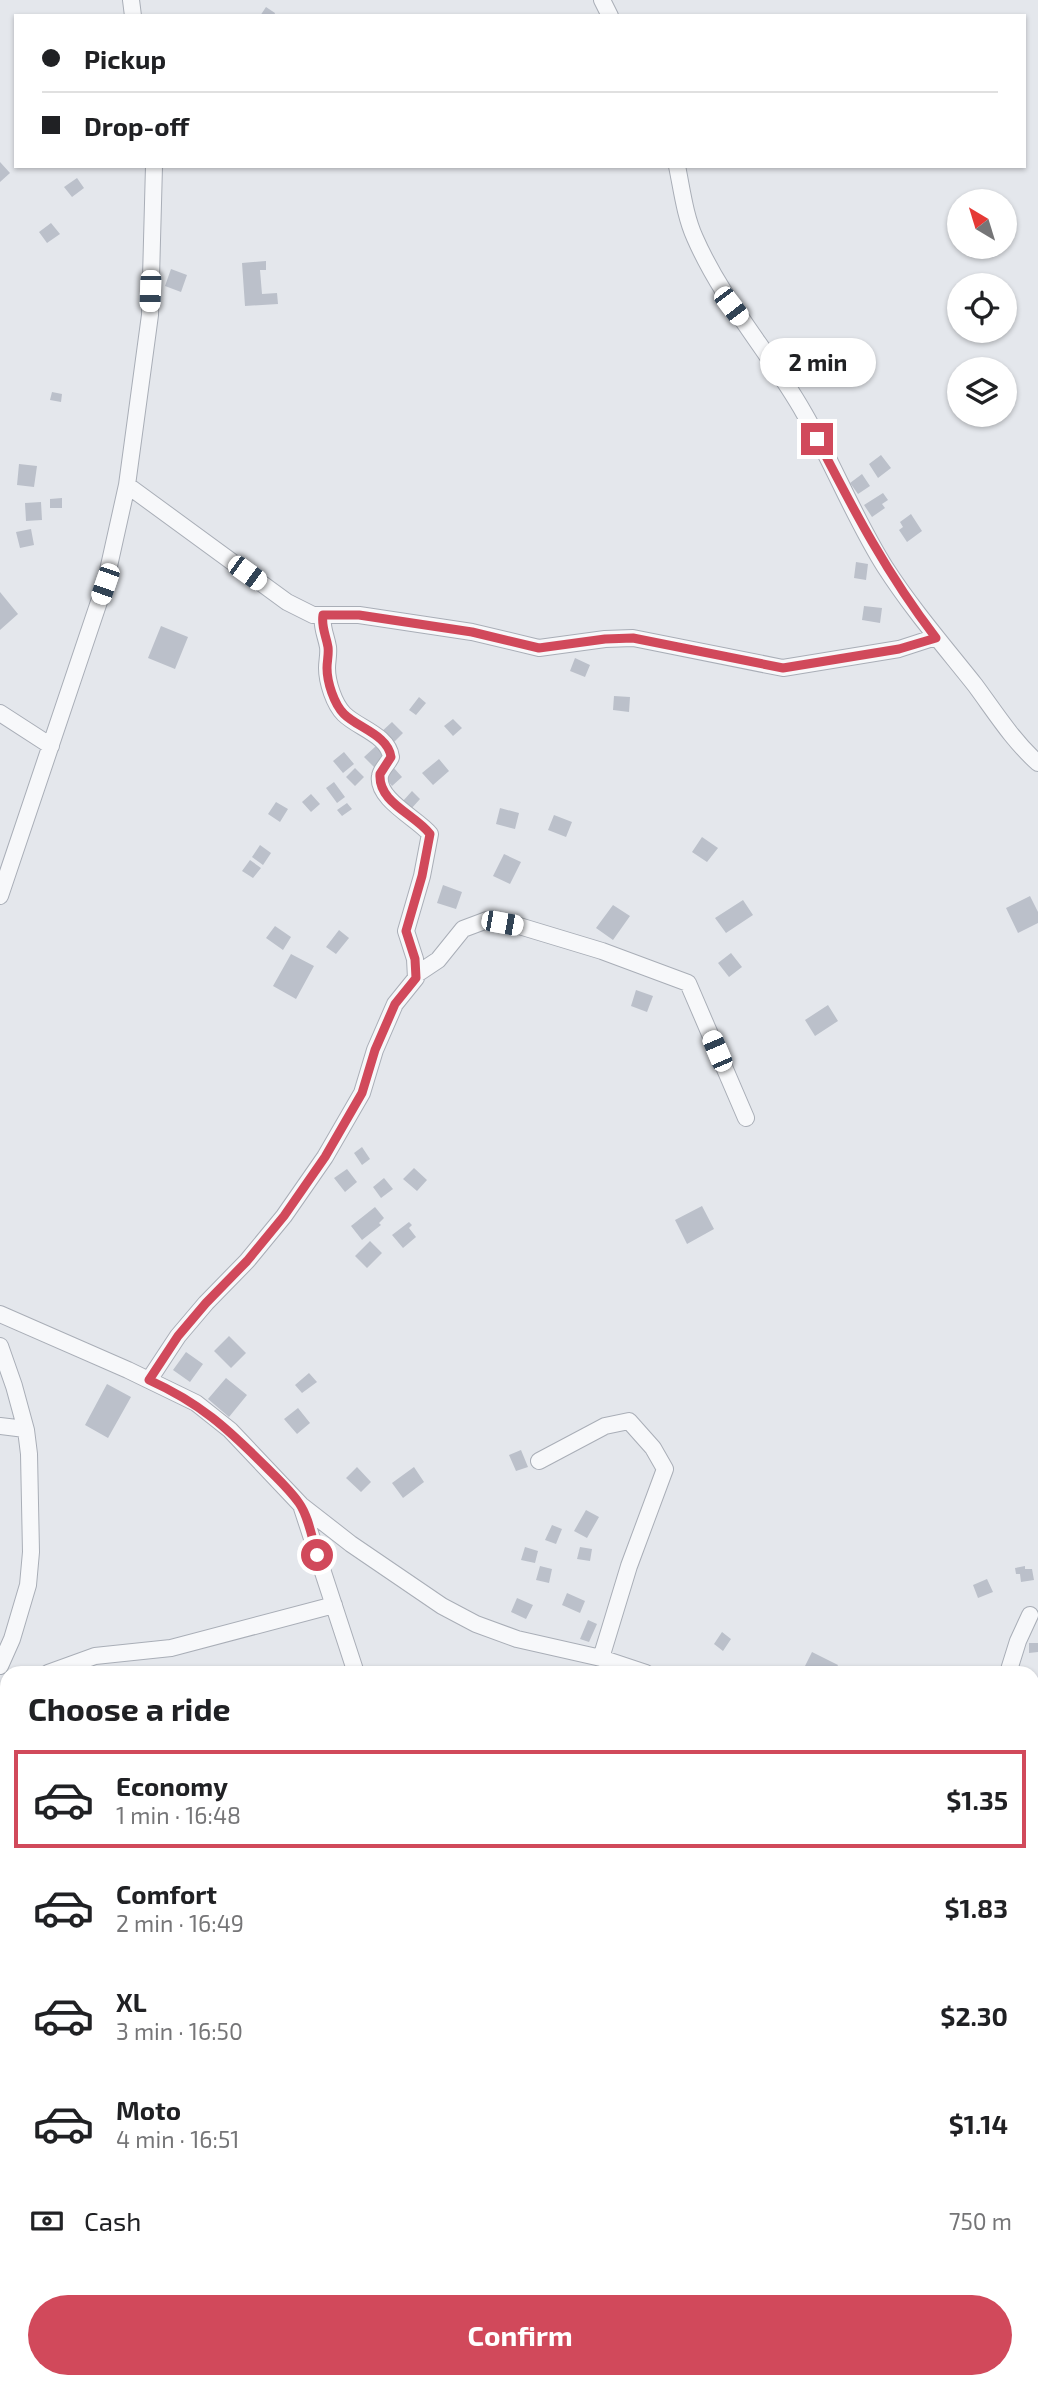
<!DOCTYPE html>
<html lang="en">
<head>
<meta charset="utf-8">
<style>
  :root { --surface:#fff; --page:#f6f6f6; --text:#202124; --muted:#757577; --line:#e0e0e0; --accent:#d1495b }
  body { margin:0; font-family:"Exo 2",sans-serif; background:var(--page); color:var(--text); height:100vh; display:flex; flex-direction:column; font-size:26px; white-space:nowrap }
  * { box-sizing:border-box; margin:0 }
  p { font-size:23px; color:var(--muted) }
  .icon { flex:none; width:38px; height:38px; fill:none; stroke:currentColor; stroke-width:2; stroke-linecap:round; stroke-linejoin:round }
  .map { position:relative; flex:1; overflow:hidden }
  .side { position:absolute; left:0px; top:1666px; width:1040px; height:723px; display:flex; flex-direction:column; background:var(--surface); border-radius:21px 21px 0 0; box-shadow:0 2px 5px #0004 }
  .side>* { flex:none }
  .top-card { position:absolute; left:14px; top:14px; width:1012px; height:154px; border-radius:0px; box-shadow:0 2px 5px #0004; display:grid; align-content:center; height:154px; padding:0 28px; background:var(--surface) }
  .needle { width:46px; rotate:322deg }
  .controls { position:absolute; left:947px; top:189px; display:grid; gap:14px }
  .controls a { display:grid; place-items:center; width:70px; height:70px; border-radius:50%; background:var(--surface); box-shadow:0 2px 5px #0004; font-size:35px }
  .end { position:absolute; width:32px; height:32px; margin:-16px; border:9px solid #d1495b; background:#fff; box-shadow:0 0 0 4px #fff }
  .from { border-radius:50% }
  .bubble { position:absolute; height:49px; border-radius:24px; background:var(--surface); box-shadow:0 2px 5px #0004; font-size:23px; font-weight:700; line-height:49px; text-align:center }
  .car { position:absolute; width:21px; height:42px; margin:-21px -10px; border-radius:9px; box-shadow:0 0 5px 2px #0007; background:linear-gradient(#fff 24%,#345 0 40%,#fff 0 76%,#345 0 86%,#fff 0) }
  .top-card b { display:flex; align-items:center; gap:24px; height:66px; font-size:26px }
  .top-card b+b { border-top:2px solid var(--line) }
  .top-card i { width:18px; height:18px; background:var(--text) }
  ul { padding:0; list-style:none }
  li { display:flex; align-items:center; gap:21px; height:98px; margin:0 14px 10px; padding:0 14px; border:4px solid transparent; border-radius:0px }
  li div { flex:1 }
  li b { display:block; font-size:26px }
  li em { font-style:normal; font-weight:700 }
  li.active { border-color:var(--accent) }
  li>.icon { width:63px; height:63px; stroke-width:1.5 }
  h2 { padding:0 28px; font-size:32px; line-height:84px }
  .pay { display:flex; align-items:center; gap:18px; height:77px; padding:0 28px; font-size:26px }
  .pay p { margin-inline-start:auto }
  .action { display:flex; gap:14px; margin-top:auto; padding:14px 28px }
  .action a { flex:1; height:80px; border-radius:42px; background:var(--accent); color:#fff; font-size:28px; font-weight:700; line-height:80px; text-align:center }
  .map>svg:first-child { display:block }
  .building { fill:#bbc0ca }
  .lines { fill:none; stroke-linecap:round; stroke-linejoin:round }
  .street-casing { stroke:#a9aeb7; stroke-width:18 }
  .street { stroke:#f7f8fa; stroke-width:16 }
  .route { stroke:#d1495b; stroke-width:9 }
</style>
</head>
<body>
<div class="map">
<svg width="1038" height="2388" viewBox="0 0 1038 2388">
  <rect width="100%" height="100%" fill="#e4e7ec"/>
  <path class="building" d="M266,7L275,13L274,16H260Z
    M0,162L10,173L0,182Z
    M77,178L84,188L72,197L64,187Z
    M51,223L60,234L47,243L39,232Z
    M266,261V270H260L262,294L277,293L278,304L245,306L242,263Z
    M171,269L187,275L181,292L165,286Z
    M52,392L62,394L61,402L50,400Z
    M881,455L891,468L878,478L869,464Z
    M19,464L37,466L34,487L17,485Z
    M862,474L870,486L858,494L850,483Z
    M883,493L888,500L882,504L885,508L872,517L864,505Z
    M62,498V508H50V499Z
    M41,502L42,520L26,521L25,503Z
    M911,514L922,531L907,542L899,530L903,527L900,522Z
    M31,529L34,545L20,548L16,532Z
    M856,562L868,564L866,580L854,578Z
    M0,592L18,614L0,630Z
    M864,606L882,608L880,623L862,620Z
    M161,626L188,637L175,669L148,658Z
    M575,658L590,665L585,677L570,671Z
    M614,696L630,697L629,712L613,710Z
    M419,697L426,703L416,715L409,710Z
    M453,719L462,728L453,736L444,726Z
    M392,722L403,733L390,746L379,734Z
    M376,746L388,759L376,769L364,757Z
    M344,752L354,764L343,773L333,761Z
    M439,759L449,771L433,785L422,773Z
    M393,767L402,777L392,786L384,776Z
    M355,768L364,777L355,786L346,777Z
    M334,782L345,797L337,803L326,788Z
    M412,791L420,799L411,809L403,801Z
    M311,794L320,804L311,812L302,802Z
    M276,802L288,809L280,822L268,814Z
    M347,803L352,809L342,816L337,810Z
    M500,808L519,813L515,829L496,824Z
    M554,815L572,822L566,837L548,830Z
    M702,837L718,848L707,862L692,852Z
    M260,845L271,853L263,865L252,857Z
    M504,854L521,862L510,884L493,876Z
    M250,860L261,868L253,878L242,871Z
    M443,885L462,892L456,909L437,903Z
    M1030,896L1038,912V923L1018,933L1006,908Z
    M743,900L753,915L726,933L715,918Z
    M613,905L630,916L613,940L596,928Z
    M275,926L291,937L283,950L266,938Z
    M339,930L349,938L336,954L326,947Z
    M731,953L742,967L729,977L718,963Z
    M291,954L314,966L296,999L273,986Z
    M636,990L653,996L647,1012L631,1006Z
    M828,1005L838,1021L815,1036L805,1020Z
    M362,1147L370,1159L362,1165L354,1153Z
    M414,1168L427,1180L417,1191L403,1179Z
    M347,1169L357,1182L345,1192L334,1178Z
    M384,1178L393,1189L381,1198L373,1187Z
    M702,1206L714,1229L687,1244L675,1220Z
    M375,1207L384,1218L379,1223L381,1225L362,1240L351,1226Z
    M409,1222L412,1225L409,1228L416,1237L403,1248L392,1235Z
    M370,1241L382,1253L367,1268L355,1256Z
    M229,1336L246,1353L231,1368L214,1351Z
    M186,1352L203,1364L190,1382L173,1370Z
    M309,1373L317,1382L302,1393L295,1385Z
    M226,1378L247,1395L229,1417L208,1399Z
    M107,1384L131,1397L108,1438L85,1425Z
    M298,1408L310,1423L297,1434L284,1419Z
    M521,1450L528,1467L516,1471L509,1455Z
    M357,1467L371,1482L361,1492L346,1478Z
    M414,1467L424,1482L403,1498L392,1483Z
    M586,1510L599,1517L587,1538L574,1531Z
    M552,1525L562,1529L556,1544L545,1540Z
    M525,1547L538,1551L535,1563L521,1560Z
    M580,1547L592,1549L590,1561L577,1559Z
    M540,1566L552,1569L549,1583L536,1580Z
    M1025,1566V1569H1032L1034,1580L1021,1582L1020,1574H1016L1015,1568Z
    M987,1579L993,1592L978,1598L973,1585Z
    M567,1593L585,1601L580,1613L562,1605Z
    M517,1598L533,1605L526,1619L511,1612Z
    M588,1620L597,1624L589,1642L580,1639Z
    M722,1632L731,1639L723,1651L714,1644Z
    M1029,1643H1038V1652L1029,1653Z
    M812,1652L838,1665L834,1673L802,1672Z
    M7,2317V2337L0,2342V2322Z"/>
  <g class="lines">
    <defs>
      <path id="street" d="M131,0L133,16
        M602,0L610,16
        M677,166C682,190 685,216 695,238C723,302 770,353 804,413C833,463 854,518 885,567C912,609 944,646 975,685C995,712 1013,741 1038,763
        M127,485L287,602L313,615H359L472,632L539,648L605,639L633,638L783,668L899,649L936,637
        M0,713L51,746
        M0,896L105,584L127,485L150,315L154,166
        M417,974L438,960L463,929L487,920L516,925L602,951L688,983L746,1118
        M0,1314L128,1370L196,1403L230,1430L301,1505L351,1544L442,1606L476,1624L517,1639L601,1658L646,1673
        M0,1346L14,1386L26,1430L29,1454L31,1552L28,1585L12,1639L0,1666
        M149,1380L178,1336L206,1303L247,1261L284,1216L325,1157L362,1093L375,1050L395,1004L416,978L415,959L406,931L422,876L430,834C418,819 376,799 380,776C381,769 388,764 391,757C388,735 358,728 344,714C334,704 327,682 327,668C327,661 329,654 328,647C326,635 321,627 323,615
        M0,1426L25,1429
        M539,1461L605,1426L629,1421L653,1448L665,1469L629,1566L601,1658
        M301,1505L356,1673
        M48,1673L95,1656L171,1648L334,1605
        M1008,1673L1018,1641L1030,1615
        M7,1693L0,1697L7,1702
        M1032,1785L1038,1787
        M1032,1935L1038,1931
        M836,2382L840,2388
        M457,2388L463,2382
        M515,2388L517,2382"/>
    </defs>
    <use href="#street" class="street-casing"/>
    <use href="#street" class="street"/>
  </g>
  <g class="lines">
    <path class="route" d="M317,1555C312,1539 309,1517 299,1503C290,1490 277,1478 266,1467C227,1428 200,1403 149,1380L178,1336L206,1303L247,1261L284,1216L325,1157L362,1093L375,1050L395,1004L416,978L415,959L406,931L422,876L430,834C415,814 378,803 380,774L391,757C388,735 358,728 344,714C334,704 327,682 327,668C327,661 329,654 328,647C326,635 321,627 323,615H359L472,632L539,648L605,639L633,638L783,668L899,649L936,638C887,574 854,511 817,439"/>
  </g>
</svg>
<div class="controls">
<a><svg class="needle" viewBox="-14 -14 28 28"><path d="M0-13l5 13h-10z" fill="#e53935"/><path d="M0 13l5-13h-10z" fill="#757577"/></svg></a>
<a><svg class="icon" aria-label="locate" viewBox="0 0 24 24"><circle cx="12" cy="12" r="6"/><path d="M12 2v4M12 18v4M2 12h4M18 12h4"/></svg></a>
<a><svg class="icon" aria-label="layers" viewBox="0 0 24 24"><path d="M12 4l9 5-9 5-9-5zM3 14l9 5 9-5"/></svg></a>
</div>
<i class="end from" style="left:317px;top:1555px"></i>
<i class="end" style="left:817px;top:439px"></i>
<div class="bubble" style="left:760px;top:338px;width:116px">2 min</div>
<i class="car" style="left:150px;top:291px;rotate:182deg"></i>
<i class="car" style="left:731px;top:306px;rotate:143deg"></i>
<i class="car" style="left:247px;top:573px;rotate:126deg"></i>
<i class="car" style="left:105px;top:584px;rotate:199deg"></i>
<i class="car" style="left:502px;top:923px;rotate:100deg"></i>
<i class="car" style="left:717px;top:1051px;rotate:337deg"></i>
<div class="top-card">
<b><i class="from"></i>Pickup</b>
<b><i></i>Drop-off</b>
</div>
<section class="side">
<h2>Choose a ride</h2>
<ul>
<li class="active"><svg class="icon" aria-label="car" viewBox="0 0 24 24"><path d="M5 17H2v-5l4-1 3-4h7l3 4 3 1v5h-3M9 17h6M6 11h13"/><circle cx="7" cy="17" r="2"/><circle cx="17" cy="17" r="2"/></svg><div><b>Economy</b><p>1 min · 16:48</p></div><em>$1.35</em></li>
<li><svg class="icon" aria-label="car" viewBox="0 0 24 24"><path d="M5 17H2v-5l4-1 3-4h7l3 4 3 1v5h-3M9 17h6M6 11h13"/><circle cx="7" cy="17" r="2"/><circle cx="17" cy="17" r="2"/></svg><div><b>Comfort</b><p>2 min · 16:49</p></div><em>$1.83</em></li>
<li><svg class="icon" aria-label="car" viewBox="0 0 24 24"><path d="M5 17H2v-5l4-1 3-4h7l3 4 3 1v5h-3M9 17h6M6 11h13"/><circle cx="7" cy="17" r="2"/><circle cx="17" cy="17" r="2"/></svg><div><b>XL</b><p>3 min · 16:50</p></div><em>$2.30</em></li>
<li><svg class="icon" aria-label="car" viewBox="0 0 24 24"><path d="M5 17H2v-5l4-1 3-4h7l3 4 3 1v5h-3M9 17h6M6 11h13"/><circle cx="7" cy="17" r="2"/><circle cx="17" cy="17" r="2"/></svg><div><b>Moto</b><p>4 min · 16:51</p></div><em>$1.14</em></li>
</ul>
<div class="pay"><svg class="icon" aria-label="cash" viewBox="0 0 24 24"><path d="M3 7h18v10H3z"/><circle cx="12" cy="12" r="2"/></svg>Cash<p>750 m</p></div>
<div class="action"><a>Confirm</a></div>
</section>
</div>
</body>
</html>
